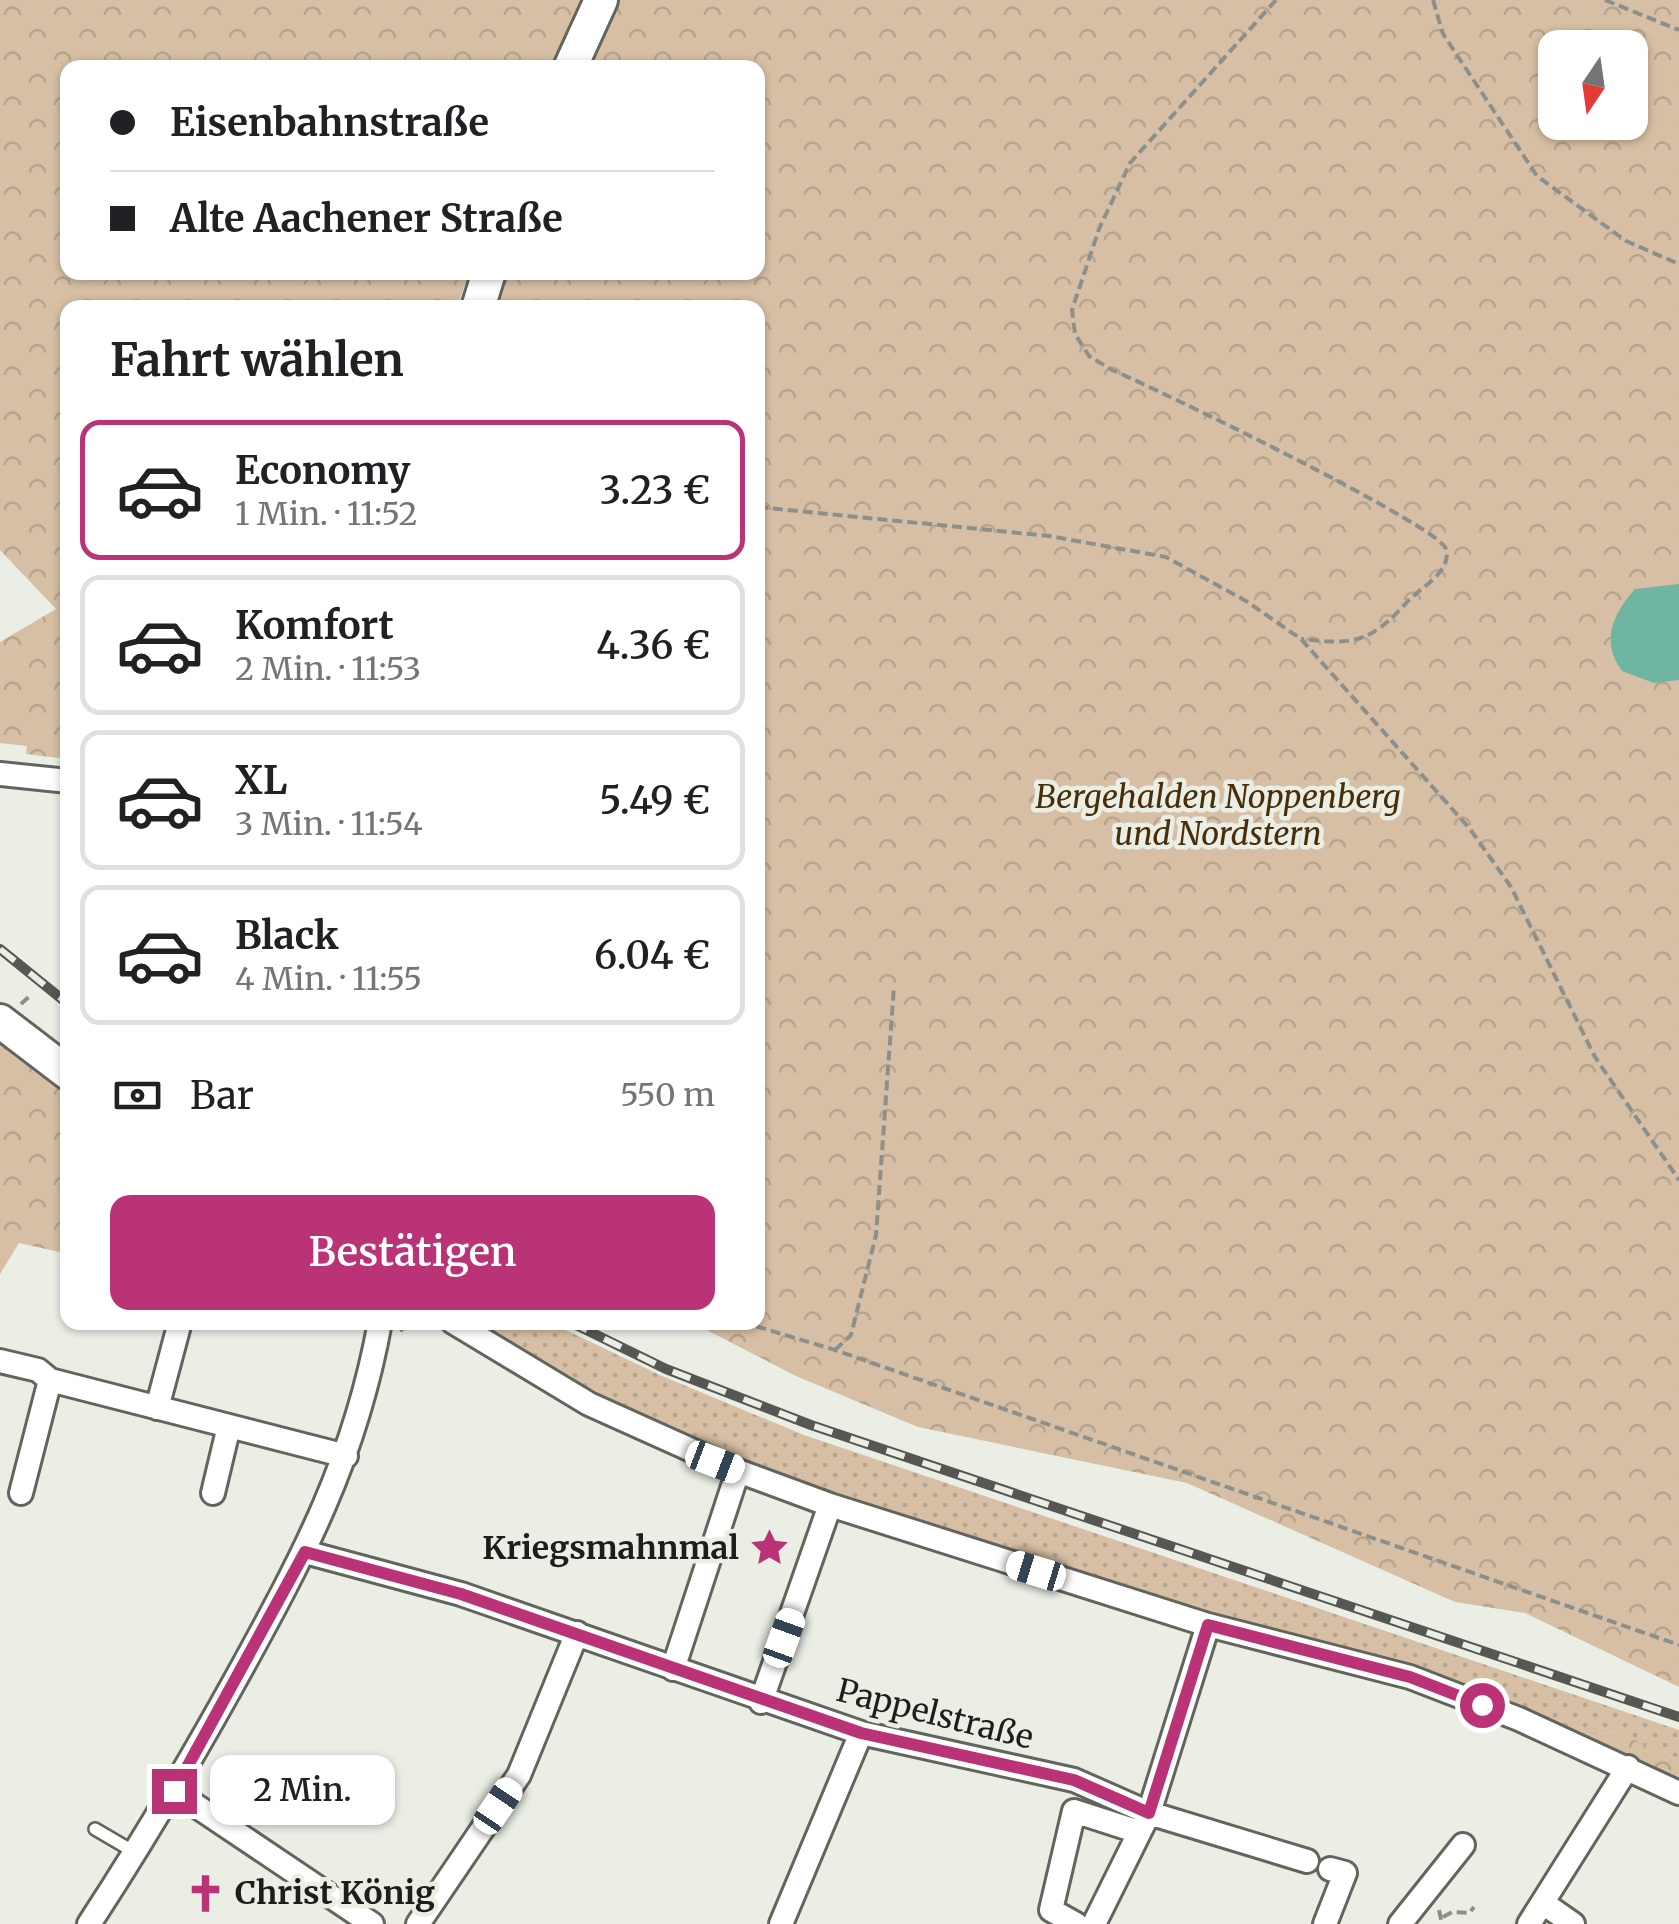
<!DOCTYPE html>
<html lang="de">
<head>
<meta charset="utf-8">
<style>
  :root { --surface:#fff; --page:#f6f6f6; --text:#202124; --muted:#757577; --line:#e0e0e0; --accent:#b93376 }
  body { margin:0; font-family:Merriweather,serif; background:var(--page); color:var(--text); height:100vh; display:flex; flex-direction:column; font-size:38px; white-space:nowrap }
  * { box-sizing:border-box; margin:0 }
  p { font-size:32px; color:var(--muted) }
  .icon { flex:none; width:55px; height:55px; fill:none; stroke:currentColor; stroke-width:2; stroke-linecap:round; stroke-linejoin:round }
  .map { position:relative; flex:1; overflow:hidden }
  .details { position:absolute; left:60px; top:300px; width:705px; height:1030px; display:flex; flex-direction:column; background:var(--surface); border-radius:20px; box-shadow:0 2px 8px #0004 }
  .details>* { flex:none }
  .guide { position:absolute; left:60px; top:60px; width:705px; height:220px; border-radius:20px; box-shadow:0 2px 8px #0004; display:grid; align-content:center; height:220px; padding:0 50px; background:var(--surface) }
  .needle { width:65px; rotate:193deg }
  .tools { position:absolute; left:1538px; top:30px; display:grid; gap:20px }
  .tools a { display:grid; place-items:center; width:110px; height:110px; border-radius:20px; background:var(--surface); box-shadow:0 2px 8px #0004; font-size:50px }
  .end { position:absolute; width:45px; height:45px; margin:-22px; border:12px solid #b93376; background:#fff; box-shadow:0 0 0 5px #fff }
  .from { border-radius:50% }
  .bubble { position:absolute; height:70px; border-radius:20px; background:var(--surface); box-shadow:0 2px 8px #0004; font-size:32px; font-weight:600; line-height:70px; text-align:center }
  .car { position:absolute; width:30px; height:60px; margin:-30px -15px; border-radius:12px; box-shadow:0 0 8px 2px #0007; background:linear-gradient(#fff 24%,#345 0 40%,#fff 0 76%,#345 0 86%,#fff 0) }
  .guide b { display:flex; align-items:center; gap:35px; height:95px; font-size:38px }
  .guide b+b { border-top:2px solid var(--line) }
  .guide i { width:25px; height:25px; background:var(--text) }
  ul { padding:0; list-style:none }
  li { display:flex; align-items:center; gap:30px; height:140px; margin:0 20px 15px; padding:0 30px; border:5px solid var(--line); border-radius:20px }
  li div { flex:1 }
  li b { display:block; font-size:38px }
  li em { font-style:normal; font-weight:600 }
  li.selected { border-color:var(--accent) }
  li>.icon { width:90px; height:90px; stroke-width:1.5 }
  h2 { padding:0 50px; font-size:45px; line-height:120px }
  .pay { display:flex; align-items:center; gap:25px; height:110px; padding:0 50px; font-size:38px }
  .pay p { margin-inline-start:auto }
  .button { display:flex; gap:20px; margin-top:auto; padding:20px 50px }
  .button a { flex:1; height:115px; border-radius:20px; background:var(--accent); color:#fff; font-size:40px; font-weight:600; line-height:115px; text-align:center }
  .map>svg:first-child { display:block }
  .grass { fill:url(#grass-dots) }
  .forest { fill:url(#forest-crowns); fill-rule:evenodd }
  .water { fill:#70b4a2 }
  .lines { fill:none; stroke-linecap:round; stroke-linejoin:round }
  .lane-casing { stroke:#62655c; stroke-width:16 }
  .street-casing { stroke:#62655c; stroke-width:28 }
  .secondary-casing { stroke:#62655c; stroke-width:38 }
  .path { stroke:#8d908a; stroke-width:4; stroke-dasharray:10 5; stroke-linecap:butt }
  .lane { stroke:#fff; stroke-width:11 }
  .street { stroke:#fff; stroke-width:22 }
  .secondary { stroke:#fff; stroke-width:32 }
  .rail-casing { stroke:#565753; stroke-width:10 }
  .rail { stroke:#eaeee5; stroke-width:6; stroke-dasharray:19; stroke-linecap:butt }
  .route { stroke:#b93376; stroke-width:12 }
  .labels { text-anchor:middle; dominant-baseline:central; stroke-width:9; stroke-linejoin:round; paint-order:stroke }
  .park-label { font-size:32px; font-style:italic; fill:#482e08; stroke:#eaeee5 }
  .poi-label { font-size:32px; font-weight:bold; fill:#1d1e1b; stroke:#eaeee5; text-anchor:end }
  .street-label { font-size:32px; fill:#1d1e1b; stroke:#eaeee5 }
</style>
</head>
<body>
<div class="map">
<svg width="1679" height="1924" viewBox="0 0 1679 1924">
  <defs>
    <pattern id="grass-dots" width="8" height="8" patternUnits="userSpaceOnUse" patternTransform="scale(2.5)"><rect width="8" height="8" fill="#d6bfa4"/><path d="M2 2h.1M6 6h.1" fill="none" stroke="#b7a48d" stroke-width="1.8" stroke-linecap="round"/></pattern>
    <pattern id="forest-crowns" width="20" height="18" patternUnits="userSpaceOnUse" patternTransform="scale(2.5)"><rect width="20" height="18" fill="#d6bfa4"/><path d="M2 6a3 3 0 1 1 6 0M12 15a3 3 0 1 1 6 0" fill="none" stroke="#b7a48d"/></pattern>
  </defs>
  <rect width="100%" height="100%" fill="#eaeee5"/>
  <path class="grass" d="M473,1323H551L662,1376L804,1435L1679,1730V1759L1618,1732L1582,1735L1484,1695L834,1499L615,1406Z"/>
  <path class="forest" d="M0,0H580L550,67L68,68V272L469,273L457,307L68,308L67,759L26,754L27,746L0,743V642L56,609L0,550Z
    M608,0H1679V1687L1525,1613L1455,1602L1187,1483L918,1427L796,1376L693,1323L758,1322V308H483L496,273L758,272V68L578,67ZM1555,48H1630V122H1555Z
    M0,1042L67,1094L68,1254L19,1243L0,1274Z
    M1618,1732L1679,1759V1784L1582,1735Z"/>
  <path class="water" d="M1679,584V680L1654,683L1622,671C1600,641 1613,614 1635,589Z"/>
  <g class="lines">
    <defs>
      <path id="lane" d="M95,1829L136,1853"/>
      <path id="street" d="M0,774L68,781
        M453,1322L589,1404L738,1471L830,1505L1208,1625L1410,1677L1519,1719L1679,1793
        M0,1361L38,1370L50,1380L346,1456
        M157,1408L180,1322
        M21,1493L50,1380
        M213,1493L229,1426
        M305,1552L461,1594L861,1733L1074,1780L1149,1813L1307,1861
        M673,1669L738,1471
        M761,1702L830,1505
        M174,1791L372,1924
        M1543,1903L1573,1924
        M89,1924C142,1843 191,1760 238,1675C304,1555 355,1460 380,1322
        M418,1924L519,1775L577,1633
        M781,1924L861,1733
        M1076,1924L1051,1910L1074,1811L1139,1832
        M1094,1924L1149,1813L1208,1625
        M1325,1924L1345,1873L1330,1869
        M1400,1924L1463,1845
        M1529,1924L1628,1767"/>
      <path id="secondary" d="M570,68L601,0
        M478,308L489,272
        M0,1021L68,1073"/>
    </defs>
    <use href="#lane" class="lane-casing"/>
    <use href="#street" class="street-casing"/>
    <use href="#secondary" class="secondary-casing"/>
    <path class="path" d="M1276,0L1130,163L1099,229L1072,310L1075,334L1089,356L1112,370C1151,386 1440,526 1446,549C1452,572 1421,587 1408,601C1370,643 1355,645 1301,639
      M1433,0L1443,34L1537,176L1626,241L1679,264
      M1605,0L1679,30
      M758,507L1049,536L1166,557L1246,601L1301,639L1470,829L1511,887L1595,1057L1679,1180
      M21,1004L32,994
      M742,1322L835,1350L1679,1645
      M400,1331L411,1322
      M835,1350L851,1335L876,1235L894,986
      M1439,1910L1442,1924
      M1443,1917L1452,1912L1469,1913L1474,1907"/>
    <use href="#lane" class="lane"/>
    <use href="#street" class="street"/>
    <use href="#secondary" class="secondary"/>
    <defs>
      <path id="rail" d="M0,949L68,1004
        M570,1322L666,1369L811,1425L1679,1717"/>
    </defs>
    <use href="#rail" class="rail-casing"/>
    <use href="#rail" class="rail"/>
  </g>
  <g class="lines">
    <path class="route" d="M174,1791L305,1552L461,1594L861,1733L1074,1780L1149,1813L1208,1625L1410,1677L1482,1705"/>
  </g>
  <defs>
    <symbol id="sight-bare" viewBox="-9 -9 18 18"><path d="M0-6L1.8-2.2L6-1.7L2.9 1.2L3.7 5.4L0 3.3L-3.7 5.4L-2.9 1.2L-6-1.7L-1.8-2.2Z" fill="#b93376" stroke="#eaeee5" stroke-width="2.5" paint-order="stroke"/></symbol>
    <symbol id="church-bare" viewBox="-9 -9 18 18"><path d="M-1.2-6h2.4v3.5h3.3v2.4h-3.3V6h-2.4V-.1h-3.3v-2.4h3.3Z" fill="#b93376" stroke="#eaeee5" stroke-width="2.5" paint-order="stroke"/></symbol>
  </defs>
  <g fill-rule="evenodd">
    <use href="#sight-bare" x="742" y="1520" width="55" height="55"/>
    <use href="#church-bare" x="178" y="1866" width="55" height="55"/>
  </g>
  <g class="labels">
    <g class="park-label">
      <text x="1218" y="797">Bergehalden Noppenberg<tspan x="1218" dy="37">und Nordstern</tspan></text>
    </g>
    <g class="poi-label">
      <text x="739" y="1548">Kriegsmahnmal</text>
      <text x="235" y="1893" text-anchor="start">Christ König</text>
    </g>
    <g class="street-label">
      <text transform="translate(935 1714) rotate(14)">Pappelstraße</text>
    </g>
  </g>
</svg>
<div class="tools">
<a><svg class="needle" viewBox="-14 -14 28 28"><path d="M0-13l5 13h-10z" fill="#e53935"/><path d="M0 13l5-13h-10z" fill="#757577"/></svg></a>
</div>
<i class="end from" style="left:1482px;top:1705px"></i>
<i class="end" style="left:174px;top:1791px"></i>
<div class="bubble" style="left:210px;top:1755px;width:185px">2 Min.</div>
<i class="car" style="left:715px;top:1462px;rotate:111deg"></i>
<i class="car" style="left:1036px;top:1571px;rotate:287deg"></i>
<i class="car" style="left:784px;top:1638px;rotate:20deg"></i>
<i class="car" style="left:498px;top:1806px;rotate:34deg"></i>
<div class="guide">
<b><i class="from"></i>Eisenbahnstraße</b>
<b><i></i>Alte Aachener Straße</b>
</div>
<section class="details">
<h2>Fahrt wählen</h2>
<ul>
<li class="selected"><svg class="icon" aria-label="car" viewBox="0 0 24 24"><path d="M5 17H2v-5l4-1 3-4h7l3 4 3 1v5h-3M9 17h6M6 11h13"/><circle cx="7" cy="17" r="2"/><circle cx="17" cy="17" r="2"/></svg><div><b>Economy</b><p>1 Min. · 11:52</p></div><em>3.23 €</em></li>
<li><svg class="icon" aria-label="car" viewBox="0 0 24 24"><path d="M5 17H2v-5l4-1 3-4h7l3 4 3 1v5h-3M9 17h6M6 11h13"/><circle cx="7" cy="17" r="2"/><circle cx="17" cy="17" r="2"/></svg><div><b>Komfort</b><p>2 Min. · 11:53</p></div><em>4.36 €</em></li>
<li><svg class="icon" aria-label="car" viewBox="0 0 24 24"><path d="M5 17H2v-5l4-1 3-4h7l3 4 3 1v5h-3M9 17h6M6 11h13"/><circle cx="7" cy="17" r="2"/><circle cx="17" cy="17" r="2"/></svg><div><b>XL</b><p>3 Min. · 11:54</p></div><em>5.49 €</em></li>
<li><svg class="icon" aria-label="car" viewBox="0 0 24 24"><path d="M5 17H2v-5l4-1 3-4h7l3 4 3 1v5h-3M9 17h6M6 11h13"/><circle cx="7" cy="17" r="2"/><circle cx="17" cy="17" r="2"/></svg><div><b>Black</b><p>4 Min. · 11:55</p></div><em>6.04 €</em></li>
</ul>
<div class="pay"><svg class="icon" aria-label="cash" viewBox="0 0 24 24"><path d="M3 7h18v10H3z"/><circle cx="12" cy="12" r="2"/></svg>Bar<p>550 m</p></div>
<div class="button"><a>Bestätigen</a></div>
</section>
</div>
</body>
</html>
